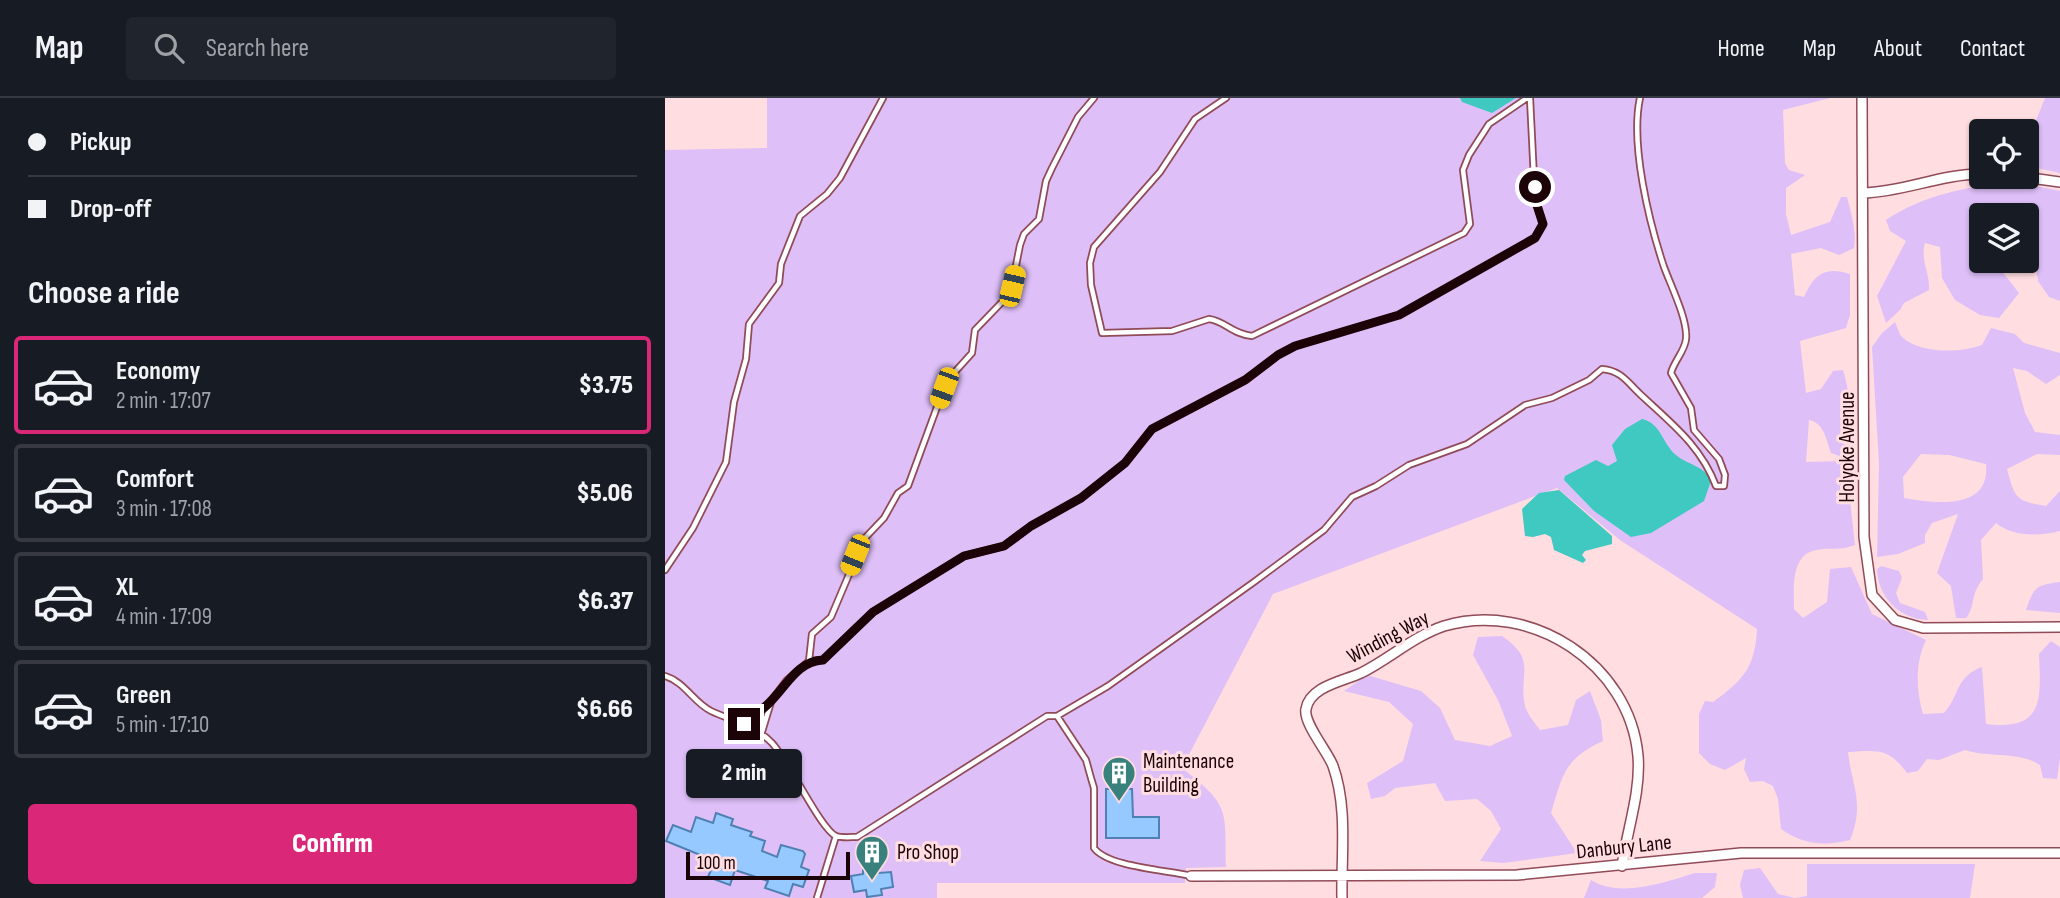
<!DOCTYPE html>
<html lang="en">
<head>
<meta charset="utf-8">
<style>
  :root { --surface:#171b24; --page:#20242c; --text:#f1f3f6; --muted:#9ea1a6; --line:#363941; --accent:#db2777 }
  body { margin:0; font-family:"Sofia Sans Condensed",sans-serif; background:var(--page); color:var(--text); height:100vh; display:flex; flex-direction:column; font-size:26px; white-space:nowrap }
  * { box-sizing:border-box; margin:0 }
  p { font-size:23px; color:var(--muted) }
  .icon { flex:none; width:38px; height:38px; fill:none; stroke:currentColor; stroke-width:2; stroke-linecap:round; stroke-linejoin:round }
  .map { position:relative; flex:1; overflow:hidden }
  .drawer { display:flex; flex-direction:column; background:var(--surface); width:665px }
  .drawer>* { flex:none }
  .guide { display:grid; align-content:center; height:154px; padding:0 28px; background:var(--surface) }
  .tools { position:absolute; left:1304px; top:21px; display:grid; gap:14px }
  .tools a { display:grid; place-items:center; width:70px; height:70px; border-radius:7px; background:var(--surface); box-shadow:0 2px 5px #0004; font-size:35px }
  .scale { position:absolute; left:21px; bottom:18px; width:164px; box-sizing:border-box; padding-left:7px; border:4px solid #1c0308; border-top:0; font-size:19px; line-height:24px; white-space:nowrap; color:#1c0308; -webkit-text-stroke:5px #ffdde1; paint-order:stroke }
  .end { position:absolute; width:32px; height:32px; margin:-16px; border:9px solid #1c0308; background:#fff; box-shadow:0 0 0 4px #fff }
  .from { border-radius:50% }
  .bubble { position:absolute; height:49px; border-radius:7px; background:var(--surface); box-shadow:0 2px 5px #0004; font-size:23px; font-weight:800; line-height:49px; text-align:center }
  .car { position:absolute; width:21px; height:42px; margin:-21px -10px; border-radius:9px; box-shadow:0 0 5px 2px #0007; background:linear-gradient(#f5c518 24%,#345 0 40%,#f5c518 0 76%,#345 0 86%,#f5c518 0) }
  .guide b { display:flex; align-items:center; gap:24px; height:66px; font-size:26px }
  .guide b+b { border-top:2px solid var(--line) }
  .guide i { width:18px; height:18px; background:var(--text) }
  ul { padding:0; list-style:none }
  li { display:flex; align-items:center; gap:21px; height:98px; margin:0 14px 10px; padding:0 14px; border:4px solid var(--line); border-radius:7px }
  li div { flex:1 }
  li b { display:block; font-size:26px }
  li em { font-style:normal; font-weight:800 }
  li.active { border-color:var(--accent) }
  li>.icon { width:63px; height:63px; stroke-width:1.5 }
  h2 { padding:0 28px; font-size:32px; line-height:84px }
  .button { display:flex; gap:14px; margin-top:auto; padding:14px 28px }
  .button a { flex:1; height:80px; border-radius:7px; background:var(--accent); color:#fff; font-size:28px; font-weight:800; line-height:80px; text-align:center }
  header { display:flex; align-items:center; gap:42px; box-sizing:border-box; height:98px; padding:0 35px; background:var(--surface); border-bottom:2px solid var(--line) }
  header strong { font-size:33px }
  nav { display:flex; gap:38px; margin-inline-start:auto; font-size:24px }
  .search { width:490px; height:63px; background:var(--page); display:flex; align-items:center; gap:18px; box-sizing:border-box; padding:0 24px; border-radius:7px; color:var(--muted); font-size:26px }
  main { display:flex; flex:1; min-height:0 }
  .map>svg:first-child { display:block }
  .green { fill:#debff8; fill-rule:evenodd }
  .water { fill:#3fc9c1 }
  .building { fill:#95c9ff; stroke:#4f80b2; stroke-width:2 }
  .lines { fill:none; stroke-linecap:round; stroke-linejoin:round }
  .service-casing { stroke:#904b57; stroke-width:8 }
  .minor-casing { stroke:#904b57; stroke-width:12 }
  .service { stroke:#fff; stroke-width:4.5 }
  .minor { stroke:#fff; stroke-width:9 }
  .route { stroke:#1c0308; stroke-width:9 }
  .labels { text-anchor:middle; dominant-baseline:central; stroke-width:6; stroke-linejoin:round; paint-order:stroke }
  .street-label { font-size:21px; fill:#1c0308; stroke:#ffdde1 }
  .poi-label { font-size:21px; fill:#1c0308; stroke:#ffdde1; text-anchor:start }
</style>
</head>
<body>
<header>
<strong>Map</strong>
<div class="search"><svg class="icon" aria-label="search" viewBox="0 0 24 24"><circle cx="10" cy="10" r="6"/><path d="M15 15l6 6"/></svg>Search here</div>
<nav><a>Home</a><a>Map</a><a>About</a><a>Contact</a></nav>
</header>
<main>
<section class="drawer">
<div class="guide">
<b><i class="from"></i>Pickup</b>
<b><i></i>Drop-off</b>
</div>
<h2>Choose a ride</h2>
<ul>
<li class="active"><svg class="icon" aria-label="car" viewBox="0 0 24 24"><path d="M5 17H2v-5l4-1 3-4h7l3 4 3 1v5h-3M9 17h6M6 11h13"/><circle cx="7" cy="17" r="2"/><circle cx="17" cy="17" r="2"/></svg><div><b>Economy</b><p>2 min · 17:07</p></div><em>$3.75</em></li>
<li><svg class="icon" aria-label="car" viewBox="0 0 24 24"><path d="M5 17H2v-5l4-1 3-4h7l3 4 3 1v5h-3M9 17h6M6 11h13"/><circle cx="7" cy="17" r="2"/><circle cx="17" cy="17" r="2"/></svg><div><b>Comfort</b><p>3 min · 17:08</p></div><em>$5.06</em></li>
<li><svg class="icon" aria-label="car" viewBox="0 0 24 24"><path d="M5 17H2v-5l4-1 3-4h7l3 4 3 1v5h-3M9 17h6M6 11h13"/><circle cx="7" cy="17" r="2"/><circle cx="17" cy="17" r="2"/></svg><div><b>XL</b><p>4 min · 17:09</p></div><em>$6.37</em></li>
<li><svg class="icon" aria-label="car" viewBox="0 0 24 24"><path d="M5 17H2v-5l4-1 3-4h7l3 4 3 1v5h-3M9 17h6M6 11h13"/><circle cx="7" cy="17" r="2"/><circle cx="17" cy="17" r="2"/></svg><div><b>Green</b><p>5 min · 17:10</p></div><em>$6.66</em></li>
</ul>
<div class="button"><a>Confirm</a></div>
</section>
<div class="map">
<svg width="1395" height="800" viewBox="0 0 1395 800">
  <rect width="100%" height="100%" fill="#ffdde1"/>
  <path class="green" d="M102,0H1165L1118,12L1120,65L1124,72L1140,77L1121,90V116L1126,137L1165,124L1176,99H1182C1186,115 1192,133 1189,150L1174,157L1156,150L1126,156L1130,197L1139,199C1149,176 1160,168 1185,176V217L1181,230L1135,243L1141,295L1156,291L1168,273L1178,272C1186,298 1189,333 1181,360L1166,355C1161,341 1159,325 1144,322L1141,364L1177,363L1189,368L1183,384L1190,447C1174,453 1166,449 1151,452C1125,457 1129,491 1129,511L1138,520L1162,504L1165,471L1186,469L1207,516L1261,542C1250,565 1251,592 1258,616L1279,615C1296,596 1289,580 1317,569L1321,626C1379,633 1376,602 1374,556L1386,543L1395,549V660L1392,681L1378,680L1375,667C1354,653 1324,660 1300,652L1274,662L1262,661L1253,673L1242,675C1224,650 1213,652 1183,654C1187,689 1200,706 1185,742C1160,748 1138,747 1116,731L1113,701L1108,688L1098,683L1085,684L1079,671L1081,660L1060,672L1045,666L1034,655V616L1040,603L1048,604C1078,582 1090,570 1092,531L955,442L892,390L608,496L517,670C565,708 560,710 561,769L521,770L520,785H272V800H0V52L102,50Z
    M1380,0H1395V75L1362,68V45Z
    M1346,83L1395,93V203L1384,199L1373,183L1362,117L1332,114L1327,117H1316L1312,143L1316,148V163H1329L1354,195L1334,220L1315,217L1290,202L1277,180L1275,149L1260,145C1255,163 1265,174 1264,192L1239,205L1235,212L1221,225L1212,198L1241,143L1225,133L1221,122C1260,96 1301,90 1346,83Z
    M1230,224C1232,228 1234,236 1237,239C1255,256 1296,255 1317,247L1326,230L1350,236L1359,245L1395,255V277L1381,286L1362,273L1348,270L1360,315L1370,334L1395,337V357L1372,356L1342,371C1350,400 1350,403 1381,408L1395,393V433C1374,438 1348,439 1331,425L1316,442L1318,481C1304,498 1311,508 1301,520H1291L1286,488L1272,475L1293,416L1267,425L1260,437V445L1233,456L1212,459L1214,366L1207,249L1217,235ZM1256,356L1284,357L1321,366C1326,414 1268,405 1239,400L1238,379Z
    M1216,468L1234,473L1237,480L1231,495L1235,505L1260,514L1263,522C1234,521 1213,499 1212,471Z
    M1395,484V515L1361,512C1369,489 1371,487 1395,484Z
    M837,538C873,563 853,574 860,608C862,616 870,625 875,632L903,627L911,602L925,593L936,622L938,643C899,661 898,676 886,715L912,755L838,765L815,763L836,731L826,713L812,701L780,703L770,685L730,690L720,698L706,701L702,685L738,663L748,626L724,604L679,593L702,577L756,593L775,610L790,642L825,648L847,638L833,602L808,557L813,539Z
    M1142,766H1310L1305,800H1078L1075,787L1079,772L1095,770L1113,796L1130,800L1142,798Z
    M1030,775H1052L1050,789L1037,800H919L926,782C954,800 998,785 1030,775Z"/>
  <path class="water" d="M795,0H851L827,15L797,4Z
    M977,321C996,325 997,345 1011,357C1021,366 1042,369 1046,383L1039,403L986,435L966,439L929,413L899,382L900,378L931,362L943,368L952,363L947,347L960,331Z
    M894,392L947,438V446L920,453L917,457L921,462L918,465L889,452L886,439L880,436L868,439L860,438L857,411L874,395Z"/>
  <path class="building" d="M441,691H467L468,719H494V740H441Z
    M51,715L68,721L66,727L87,734L85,738L100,743L97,753L112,759L116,747L138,753L140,756L136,769L144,772L138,789L128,786L124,798L100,790L103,783L70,772L65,787L43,779L50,763L1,743L8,727L26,734L31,719L48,725Z
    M214,770V775L226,774L228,789L216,791L217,797L202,799L201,792L189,794L186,778L198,776V772Z"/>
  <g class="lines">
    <defs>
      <path id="service" d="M561,0L530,21L495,74L429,149L425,165L426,187L437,235L507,233L544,221C560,223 567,236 587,238L799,135L805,126L798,72L804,57L824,26L862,0
        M0,472L28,430L61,364L69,304L81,261L84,226L114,185L116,166L135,118L162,96L175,80L218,0
        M144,563L158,562L208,514L299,458L339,448L366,428L416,400L460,365L487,331L581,282L613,257L630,248L734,217L870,140L878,126L870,101L865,0
        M0,578C20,584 28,604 46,613C67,623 90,627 107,645C124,663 156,732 171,738C176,740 186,739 192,739L382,618H392L421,662L426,680L429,690V750C443,769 501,772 526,778
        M392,618L443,588L589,484L659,432L687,399L711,388L744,367L802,346L860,307L887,300L924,282L937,271C957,273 962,284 976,297C1006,325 1036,348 1051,388H1059L1060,377L1054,361L1029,332L1026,310L1006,275C1009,263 1020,253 1021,241C1023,222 1006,188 999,169C984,124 965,46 975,0
        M79,626L106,603L122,582L144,563L147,536L166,519L199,441L219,420L233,395L243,388L279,290L288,276L307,255L310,232L338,203L347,188L355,147L359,136L374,121L381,83L387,70L413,19L429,0
        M96,637L106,604
        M152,800L171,738"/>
      <path id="minor" d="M1197,0L1199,439L1207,497L1230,522L1258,530L1395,529
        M1359,79L1395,84
        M1198,95C1238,94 1276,76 1316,76
        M526,778L852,777L1076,755H1395
        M677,800C676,757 683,710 668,668C663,654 638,625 641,611C645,588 679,583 696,575C724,561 749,538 779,528C866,502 965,566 973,658C976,694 962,732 957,768"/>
    </defs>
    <use href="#service" class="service-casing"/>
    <use href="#minor" class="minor-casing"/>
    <use href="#service" class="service"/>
    <use href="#minor" class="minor"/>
  </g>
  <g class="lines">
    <path class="route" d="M79,626C88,618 98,612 106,603C122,587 133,563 158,562L208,514L299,458L339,448L366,428L416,400L460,365L487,331L580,282L613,257L630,248L734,217L870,140L878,126L870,101V89"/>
  </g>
  <defs>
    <symbol id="building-pin" viewBox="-11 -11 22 30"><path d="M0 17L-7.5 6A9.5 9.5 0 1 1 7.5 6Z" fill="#39817c" stroke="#ffdde1"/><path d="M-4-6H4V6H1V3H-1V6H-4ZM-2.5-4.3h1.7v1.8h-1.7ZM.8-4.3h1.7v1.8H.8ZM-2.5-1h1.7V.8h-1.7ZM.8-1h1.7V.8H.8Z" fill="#fff"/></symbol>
  </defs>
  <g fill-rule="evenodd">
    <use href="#building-pin" x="435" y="656" width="38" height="52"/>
    <use href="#building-pin" x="188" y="735" width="38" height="52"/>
  </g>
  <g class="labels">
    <g class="street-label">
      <text transform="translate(1182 349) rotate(-90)">Holyoke Avenue</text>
      <text transform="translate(723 539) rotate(-28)">Winding Way</text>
      <text transform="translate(959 749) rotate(-6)">Danbury Lane</text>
    </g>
    <g class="poi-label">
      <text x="478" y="663">Maintenance<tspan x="478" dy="24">Building</tspan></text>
      <text x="232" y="754">Pro Shop</text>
    </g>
  </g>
</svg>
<div class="tools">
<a><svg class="icon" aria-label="locate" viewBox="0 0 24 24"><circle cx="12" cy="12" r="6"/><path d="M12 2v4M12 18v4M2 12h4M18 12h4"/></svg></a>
<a><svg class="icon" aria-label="layers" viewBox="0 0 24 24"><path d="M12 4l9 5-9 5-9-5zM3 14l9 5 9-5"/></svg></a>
</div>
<div class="scale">100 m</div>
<i class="end from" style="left:870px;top:89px"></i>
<i class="end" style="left:79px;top:626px"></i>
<div class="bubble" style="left:21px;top:651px;width:116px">2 min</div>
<i class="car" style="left:347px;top:188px;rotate:13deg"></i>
<i class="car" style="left:279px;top:290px;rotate:200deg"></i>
<i class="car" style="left:190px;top:457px;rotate:202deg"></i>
</div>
</main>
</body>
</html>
